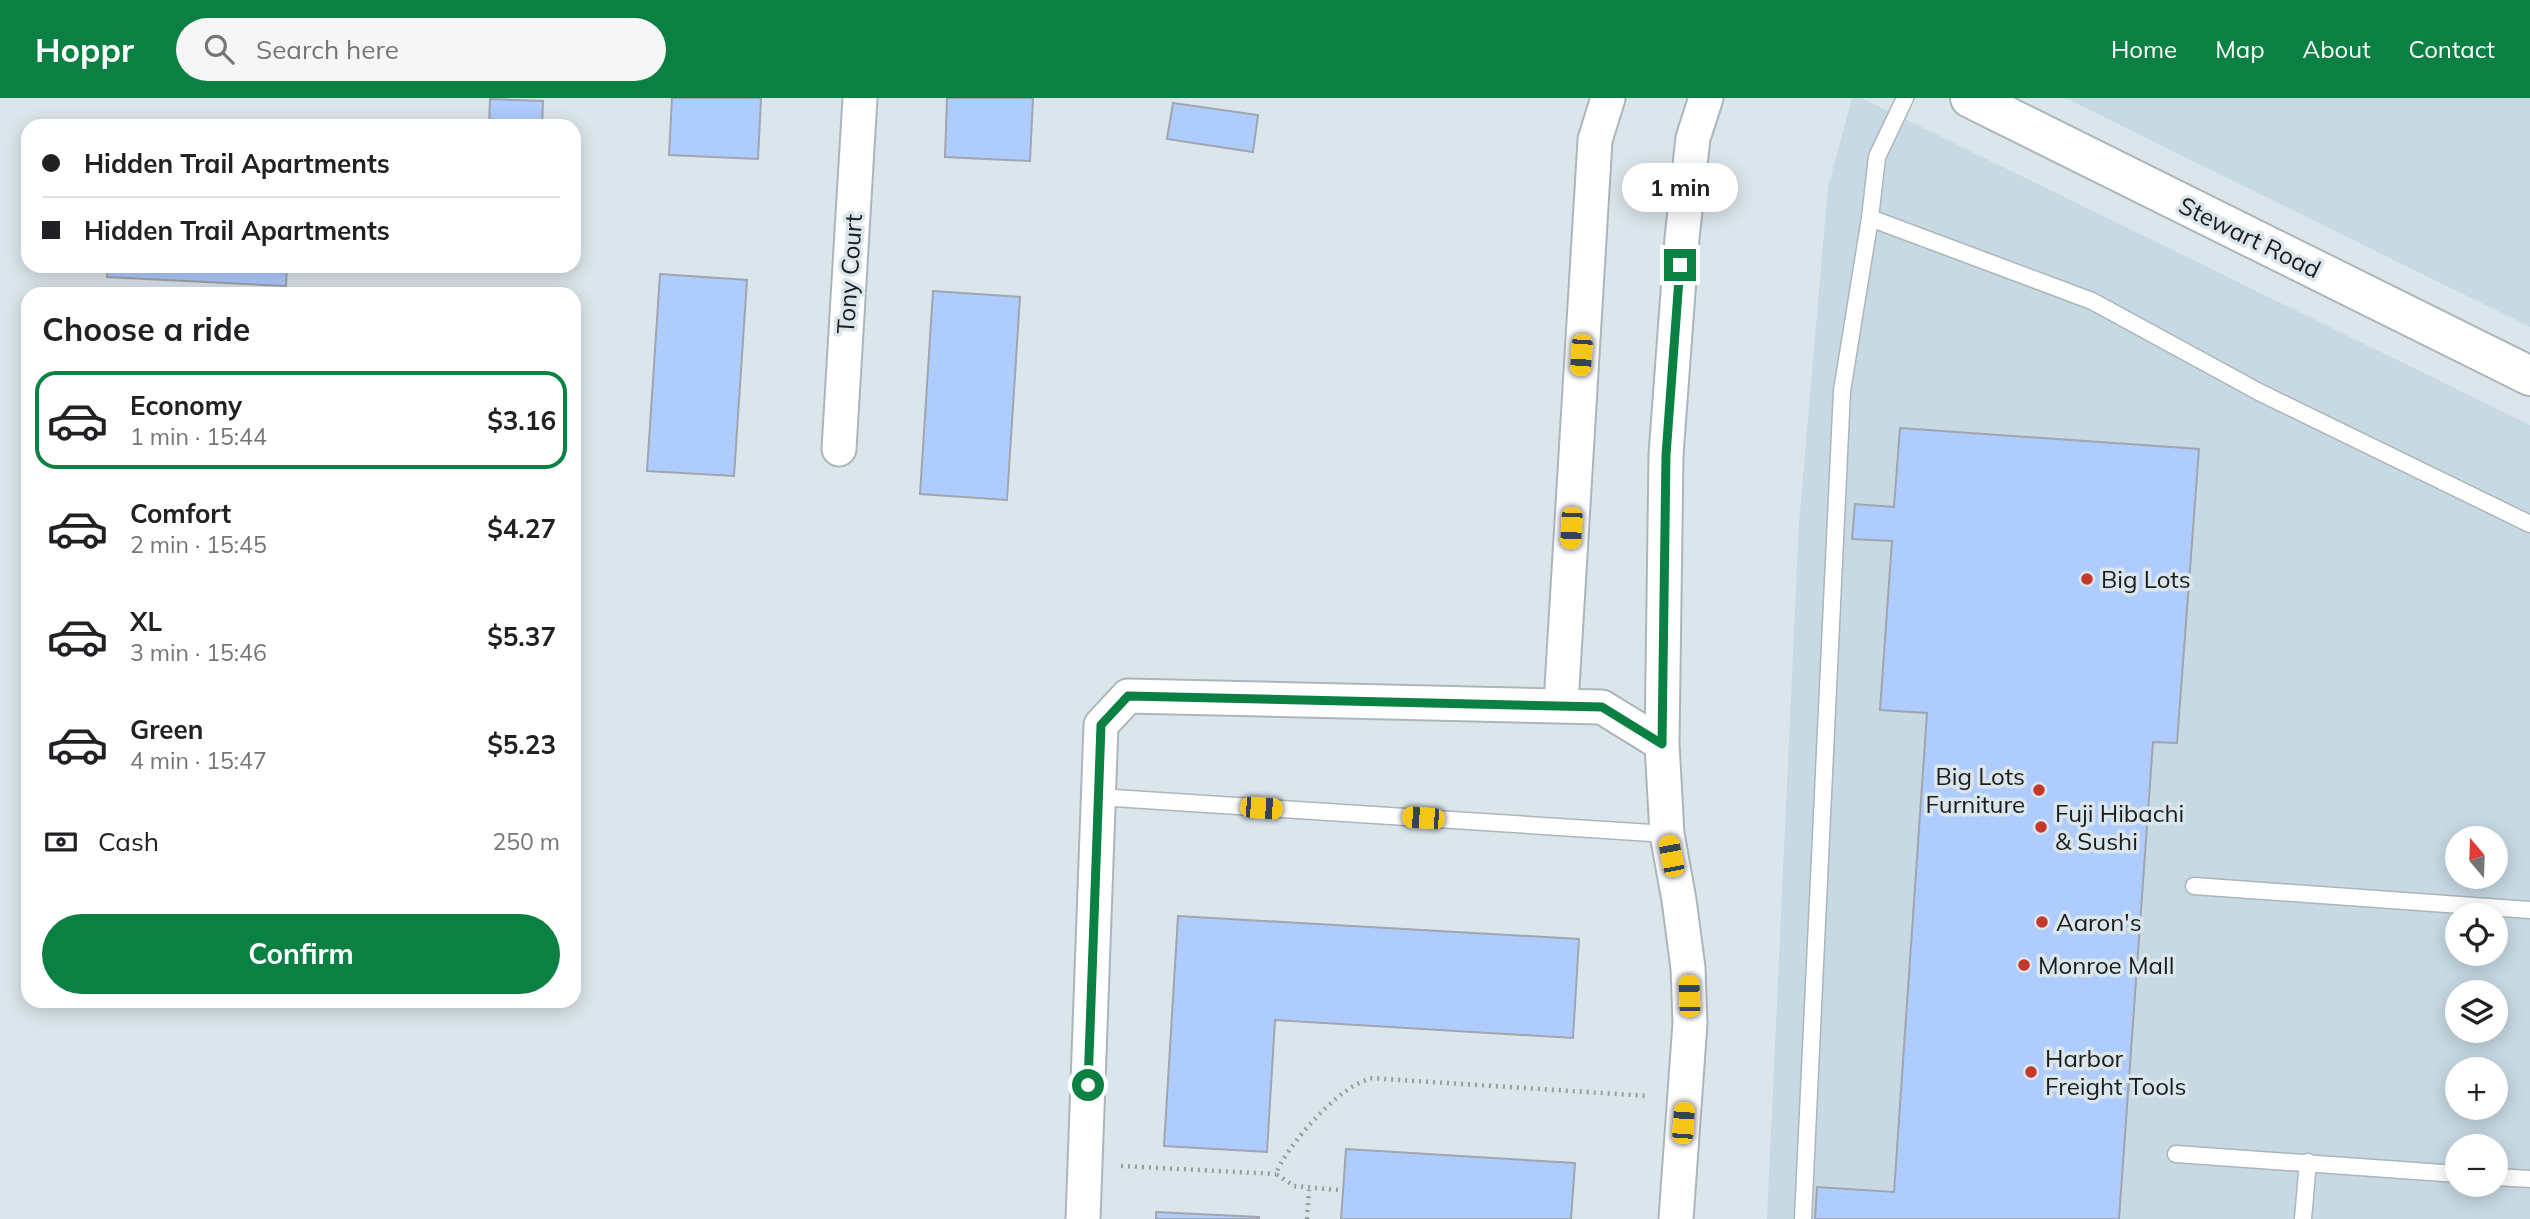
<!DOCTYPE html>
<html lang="en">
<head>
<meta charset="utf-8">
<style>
  :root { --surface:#fff; --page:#f6f6f6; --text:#202124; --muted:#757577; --line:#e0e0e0; --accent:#0b8043 }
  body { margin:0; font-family:Mulish,sans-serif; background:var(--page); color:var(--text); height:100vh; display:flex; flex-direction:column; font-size:26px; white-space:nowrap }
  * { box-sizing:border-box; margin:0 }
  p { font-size:23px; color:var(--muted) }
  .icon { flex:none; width:38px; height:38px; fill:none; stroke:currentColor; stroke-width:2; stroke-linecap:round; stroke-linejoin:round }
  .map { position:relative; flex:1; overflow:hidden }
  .sheet { position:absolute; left:21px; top:189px; width:560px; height:721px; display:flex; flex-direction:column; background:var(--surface); border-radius:21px; box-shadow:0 4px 18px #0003 }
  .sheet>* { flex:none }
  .top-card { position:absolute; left:21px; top:21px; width:560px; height:154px; border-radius:21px; box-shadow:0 4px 18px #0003; display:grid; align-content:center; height:154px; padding:0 21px; background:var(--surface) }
  .needle { width:46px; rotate:341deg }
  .controls { position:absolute; left:2445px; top:728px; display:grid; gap:14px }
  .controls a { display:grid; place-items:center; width:63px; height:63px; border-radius:50%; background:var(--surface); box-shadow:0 4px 18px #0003; font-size:35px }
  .end { position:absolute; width:32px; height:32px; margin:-16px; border:9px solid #0b8043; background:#fff; box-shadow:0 0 0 4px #fff }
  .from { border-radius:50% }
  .bubble { position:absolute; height:49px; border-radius:24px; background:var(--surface); box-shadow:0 4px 18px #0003; font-size:23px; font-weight:700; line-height:49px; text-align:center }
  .car { position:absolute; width:21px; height:42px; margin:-21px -10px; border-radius:9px; box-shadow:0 0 5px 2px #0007; background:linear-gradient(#f5c518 24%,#345 0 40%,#f5c518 0 76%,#345 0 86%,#f5c518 0) }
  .top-card b { display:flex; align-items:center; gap:24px; height:66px; font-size:26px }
  .top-card b+b { border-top:2px solid var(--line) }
  .top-card i { width:18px; height:18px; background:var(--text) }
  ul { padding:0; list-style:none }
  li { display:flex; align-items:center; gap:21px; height:98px; margin:0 14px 10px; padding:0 7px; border:4px solid transparent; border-radius:21px }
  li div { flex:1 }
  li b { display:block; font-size:26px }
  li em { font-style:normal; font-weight:700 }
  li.active { border-color:var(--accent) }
  li>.icon { width:63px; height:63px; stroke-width:1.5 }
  h2 { padding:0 21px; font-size:32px; line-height:84px }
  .pay { display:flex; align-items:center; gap:18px; height:77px; padding:0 21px; font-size:26px }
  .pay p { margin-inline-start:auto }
  .button { display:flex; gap:14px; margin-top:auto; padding:14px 21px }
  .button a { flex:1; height:80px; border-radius:42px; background:var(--accent); color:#fff; font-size:28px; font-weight:700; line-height:80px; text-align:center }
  header { display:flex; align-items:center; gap:42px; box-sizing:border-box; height:98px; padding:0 35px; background:var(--accent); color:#fff }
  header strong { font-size:33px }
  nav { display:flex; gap:38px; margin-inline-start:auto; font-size:24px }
  .search { width:490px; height:63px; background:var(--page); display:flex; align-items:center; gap:18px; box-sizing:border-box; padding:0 24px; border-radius:38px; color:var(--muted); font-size:26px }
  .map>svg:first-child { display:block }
  .built { fill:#c7d9e3; fill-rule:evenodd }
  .building { fill:#afccfe; stroke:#a0a5ae; stroke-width:2 }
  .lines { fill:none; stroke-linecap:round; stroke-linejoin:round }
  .lane-casing { stroke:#abb6bb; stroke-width:19 }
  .street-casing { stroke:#abb6bb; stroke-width:37 }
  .secondary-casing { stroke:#abb6bb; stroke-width:42 }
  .path { stroke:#969ea2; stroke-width:4.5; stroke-dasharray:2 5; stroke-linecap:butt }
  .lane { stroke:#fff; stroke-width:16 }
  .street { stroke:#fff; stroke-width:33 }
  .secondary { stroke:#fff; stroke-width:38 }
  .route { stroke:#0b8043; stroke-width:9 }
  .poi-dot { fill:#c4372a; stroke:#dbe6ec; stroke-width:2.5 }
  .labels { text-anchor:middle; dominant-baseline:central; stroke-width:7; stroke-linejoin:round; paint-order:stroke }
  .street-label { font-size:24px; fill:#191d1e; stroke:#dbe6ec }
  .poi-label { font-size:24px; fill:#191d1e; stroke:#dbe6ec; text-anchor:start }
</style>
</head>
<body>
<header>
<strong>Hoppr</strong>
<div class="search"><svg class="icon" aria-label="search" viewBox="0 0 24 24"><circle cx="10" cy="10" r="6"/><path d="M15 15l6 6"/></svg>Search here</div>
<nav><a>Home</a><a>Map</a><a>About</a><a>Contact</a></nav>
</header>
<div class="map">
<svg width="2530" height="1121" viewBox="0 0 2530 1121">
  <rect width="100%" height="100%" fill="#dbe6ec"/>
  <path class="built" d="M1852,0H1862L2530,327V1121H1767L1799,425L1828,89ZM2457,740H2496V779H2457ZM2457,817H2496V856H2457ZM2457,894H2496V933H2457ZM2457,971H2496V1010H2457ZM2457,1048H2496V1087H2457Z
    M2065,0H2530V229Z"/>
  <path class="building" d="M672,0H761L758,61L669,57Z
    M947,0H1033L1030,63L945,59Z
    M490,1L543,3L542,28H489Z
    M1173,5L1258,17L1253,54L1167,41Z
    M108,168H287L286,188L107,179Z
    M660,176L747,182L734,378L647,373Z
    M933,193L1020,199L1007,402L920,396Z
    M1900,330L2199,351L2177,645L2153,644L2119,1121H1815L1817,1089L1894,1094L1927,615L1880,612L1892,443L1852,441L1855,406L1894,409Z
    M1178,818L1579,841L1573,940L1275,922L1267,1054L1164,1048Z
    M1346,1051L1575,1065L1571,1121H1341Z
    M1156,1114L1259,1119V1121H1156Z"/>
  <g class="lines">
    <defs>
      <path id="lane" d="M1905,0L1877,59L1870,120L2092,203L2259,294L2530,426
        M1098,699L1667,736
        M2194,788L2530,812
        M2176,1056L2457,1076
        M2496,1079L2530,1081
        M1803,1121L1842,293L1870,120
        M2303,1121L2308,1064"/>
      <path id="street" d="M839,351L860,0
        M1561,606L1595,42L1608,0
        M1083,1121L1101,627L1128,598L1602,609L1662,646
        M1676,1121L1690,925L1688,870L1679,802L1667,736L1662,646L1666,357L1682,140L1693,40L1706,0"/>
      <path id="secondary" d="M1970,0L2530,278"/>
    </defs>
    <use href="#lane" class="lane-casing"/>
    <use href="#street" class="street-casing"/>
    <use href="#secondary" class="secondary-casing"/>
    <path class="path" d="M1121,1068L1276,1076
      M1338,1092L1294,1088L1276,1076C1285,1051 1324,1008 1346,993C1353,987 1362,984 1370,980L1648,998
      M1307,1121L1309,1092"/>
    <use href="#lane" class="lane"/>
    <use href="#street" class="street"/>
    <use href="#secondary" class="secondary"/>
  </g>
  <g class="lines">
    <path class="route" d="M1088,987L1101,627L1128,598L1602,609L1662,646L1666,357L1680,167"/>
  </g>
  <g class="poi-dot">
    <circle cx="2087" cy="481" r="7"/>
    <circle cx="2039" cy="692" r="7"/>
    <circle cx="2041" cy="729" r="7"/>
    <circle cx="2042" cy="824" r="7"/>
    <circle cx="2024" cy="867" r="7"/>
    <circle cx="2031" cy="974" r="7"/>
  </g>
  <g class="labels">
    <g class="street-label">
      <text transform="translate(2250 139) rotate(26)">Stewart Road</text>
      <text transform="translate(849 176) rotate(-86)">Tony Court</text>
    </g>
    <g class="poi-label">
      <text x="2101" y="481">Big Lots</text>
      <text x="2025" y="678" text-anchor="end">Big Lots<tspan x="2025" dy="28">Furniture</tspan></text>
      <text x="2055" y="715">Fuji Hibachi<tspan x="2055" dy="28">&amp; Sushi</tspan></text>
      <text x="2056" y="824">Aaron's</text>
      <text x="2038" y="867">Monroe Mall</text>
      <text x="2045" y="960">Harbor<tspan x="2045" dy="28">Freight Tools</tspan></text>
    </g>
  </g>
</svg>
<div class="controls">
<a><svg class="needle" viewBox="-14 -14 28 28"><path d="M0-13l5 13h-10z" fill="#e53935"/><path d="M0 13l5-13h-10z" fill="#757577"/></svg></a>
<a><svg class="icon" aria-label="locate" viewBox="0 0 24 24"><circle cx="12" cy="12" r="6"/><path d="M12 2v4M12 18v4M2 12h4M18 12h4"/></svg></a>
<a><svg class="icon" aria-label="layers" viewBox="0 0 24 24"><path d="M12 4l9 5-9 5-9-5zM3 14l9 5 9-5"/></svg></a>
<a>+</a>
<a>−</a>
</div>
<i class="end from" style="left:1088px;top:987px"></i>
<i class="end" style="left:1680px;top:167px"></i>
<div class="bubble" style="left:1622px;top:65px;width:116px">1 min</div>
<i class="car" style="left:1581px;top:257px;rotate:184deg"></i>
<i class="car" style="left:1571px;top:430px;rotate:183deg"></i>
<i class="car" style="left:1261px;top:710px;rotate:94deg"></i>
<i class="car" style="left:1423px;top:720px;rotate:274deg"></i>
<i class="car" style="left:1671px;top:758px;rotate:349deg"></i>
<i class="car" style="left:1689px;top:898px;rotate:358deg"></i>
<i class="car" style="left:1683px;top:1025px;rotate:4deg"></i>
<div class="top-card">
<b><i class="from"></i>Hidden Trail Apartments</b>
<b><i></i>Hidden Trail Apartments</b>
</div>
<section class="sheet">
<h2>Choose a ride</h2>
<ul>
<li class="active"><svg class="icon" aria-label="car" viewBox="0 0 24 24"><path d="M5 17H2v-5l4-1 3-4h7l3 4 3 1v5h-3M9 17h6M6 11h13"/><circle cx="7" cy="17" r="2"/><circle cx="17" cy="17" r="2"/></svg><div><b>Economy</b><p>1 min · 15:44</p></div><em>$3.16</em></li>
<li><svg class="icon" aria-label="car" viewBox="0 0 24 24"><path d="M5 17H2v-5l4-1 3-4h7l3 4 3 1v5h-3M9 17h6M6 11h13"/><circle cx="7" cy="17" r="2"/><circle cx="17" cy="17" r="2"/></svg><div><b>Comfort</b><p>2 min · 15:45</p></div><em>$4.27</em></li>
<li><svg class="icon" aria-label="car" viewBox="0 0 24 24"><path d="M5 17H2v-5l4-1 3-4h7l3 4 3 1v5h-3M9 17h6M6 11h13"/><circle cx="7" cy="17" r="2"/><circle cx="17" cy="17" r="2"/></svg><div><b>XL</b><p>3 min · 15:46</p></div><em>$5.37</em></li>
<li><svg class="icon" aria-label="car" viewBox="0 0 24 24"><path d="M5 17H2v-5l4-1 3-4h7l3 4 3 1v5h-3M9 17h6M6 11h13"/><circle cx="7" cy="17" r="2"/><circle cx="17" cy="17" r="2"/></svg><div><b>Green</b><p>4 min · 15:47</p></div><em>$5.23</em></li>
</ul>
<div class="pay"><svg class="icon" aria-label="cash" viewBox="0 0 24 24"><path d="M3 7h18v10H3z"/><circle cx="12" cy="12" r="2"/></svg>Cash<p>250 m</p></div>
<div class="button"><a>Confirm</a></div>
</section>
</div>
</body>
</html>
